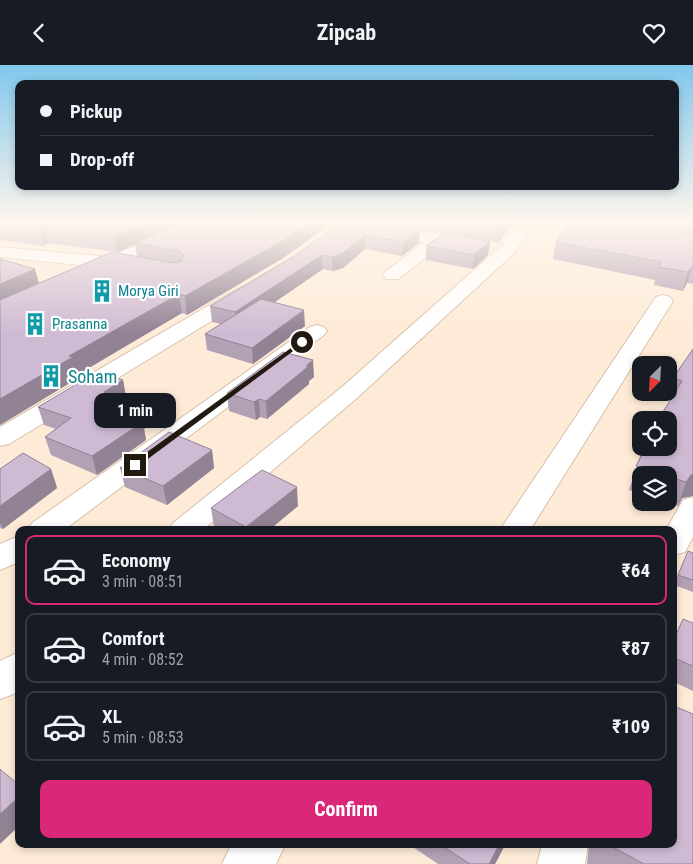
<!DOCTYPE html>
<html lang="en">
<head>
<meta charset="utf-8">
<style>
  :root { --surface:#171b24; --page:#20242c; --text:#f1f3f6; --muted:#9ea1a6; --line:#363941; --accent:#db2777 }
  body { margin:0; font-family:"Roboto Condensed",sans-serif; background:var(--page); color:var(--text); height:100vh; display:flex; flex-direction:column; font-size:19px; white-space:nowrap }
  * { box-sizing:border-box; margin:0 }
  p { font-size:16px; color:var(--muted) }
  .icon { flex:none; width:28px; height:28px; fill:none; stroke:currentColor; stroke-width:2; stroke-linecap:round; stroke-linejoin:round }
  .map { position:relative; flex:1; overflow:hidden }
  .sheet { position:absolute; left:15px; top:461px; width:662px; height:322px; display:flex; flex-direction:column; background:var(--surface); border-radius:10px; box-shadow:0 2px 8px #0003 }
  .sheet>* { flex:none }
  .top-card { position:absolute; left:15px; top:15px; width:664px; height:110px; border-radius:10px; box-shadow:0 2px 8px #0003; display:grid; align-content:center; height:110px; padding:0 25px; background:var(--surface) }
  .needle { width:32px; rotate:204deg }
  .buttons { position:absolute; left:632px; top:291px; display:grid; gap:10px }
  .buttons a { display:grid; place-items:center; width:45px; height:45px; border-radius:10px; background:var(--surface); box-shadow:0 2px 8px #0003; font-size:25px }
  .end { position:absolute; width:22px; height:22px; margin:-11px; border:6px solid #221a11; background:#fff; box-shadow:0 0 0 2px #fff }
  .from { border-radius:50% }
  .bubble { position:absolute; height:35px; border-radius:10px; background:var(--surface); box-shadow:0 2px 8px #0003; font-size:16px; font-weight:700; line-height:35px; text-align:center }
  .top-card b { display:flex; align-items:center; gap:18px; height:48px; font-size:19px }
  .top-card b+b { border-top:1px solid var(--line) }
  .top-card i { width:12px; height:12px; background:var(--text) }
  ul { padding:9px 0 0; list-style:none }
  li { display:flex; align-items:center; gap:15px; height:70px; margin:0 10px 8px; padding:0 15px; border:2px solid var(--line); border-radius:10px }
  li div { flex:1 }
  li b { display:block; font-size:19px }
  li em { font-style:normal; font-weight:700 }
  li.active { border-color:var(--accent) }
  li>.icon { width:45px; height:45px; stroke-width:1.5 }
  .action { display:flex; gap:10px; margin-top:auto; padding:10px 25px }
  .action a { flex:1; height:58px; border-radius:10px; background:var(--accent); color:#fff; font-size:20px; font-weight:700; line-height:58px; text-align:center }
  header { display:flex; justify-content:space-between; align-items:center; height:65px; padding:0 25px; background:var(--surface); font-size:22px; font-weight:700 }
  .map>svg:first-child { display:block }
  .lines { fill:none; stroke-linecap:round; stroke-linejoin:round }
  .minor-casing { stroke:#d7c0a8; stroke-width:2 }
  .minor { fill:#fff; fill-rule:evenodd }
  .wall { fill:#b2a0b5 }
  .shaded-wall { fill:#918294 }
  .building { fill:#cfbad3; stroke:#918294 }
  .route { fill:#221a11 }
  .labels { text-anchor:middle; dominant-baseline:central; stroke-width:4.5; stroke-linejoin:round; paint-order:stroke }
  .far-culture-label { font-size:15px; fill:#0d838f; stroke:#fff; text-anchor:start }
  .culture-label { font-size:18px; fill:#0d838f; stroke:#fff; text-anchor:start }
</style>
</head>
<body>
<header><svg class="icon" aria-label="back" viewBox="0 0 24 24"><path d="M15 5l-7 7 7 7"/></svg>Zipcab<svg class="icon" aria-label="heart" viewBox="0 0 24 24"><path d="M12 20l-8-8c-3-5 5-10 8-4 3-6 11-1 8 4z"/></svg></header>
<div class="map">
<svg width="693" height="799" viewBox="0 0 693 799">
  <rect width="100%" height="100%" fill="#feebd7"/>
  <g class="lines">
    <defs>
      <path id="minor" d="M521,157H537L512,190L358,332L203,465H169L173,458L342,322L500,182Z
        M555,157H589L611,161L613,164L605,169L563,162Z
        M384,160L472,175L478,176L480,180L478,184L472,185L442,180L398,214H386L383,210L386,206L425,177L378,168L376,165L378,162Z
        M170,166L176,168L178,171L176,174L123,199L121,202L93,211L87,210L84,206L90,201L0,192V182L109,192Z
        M244,222L251,224L254,228L251,232L9,379L0,381V362L237,224Z
        M663,230L670,232L673,236L530,465H500L656,232Z
        M317,260L324,262L327,266L324,270L64,465H28L32,458L310,262Z
        M693,432V472L685,487L674,490V465H666L683,435Z
        M19,471V497L0,505V479Z
        M19,587V625L14,629L0,634V596Z
        M231,780H285L276,799H222Z
        M542,780H588L585,799H537Z"/>
    </defs>
    <use href="#minor" class="minor-casing"/>
    <use href="#minor" class="minor"/>
  </g>
  <path class="wall" d="M0,157H334L283,193L187,250L182,248L132,277L77,310L78,313L0,360V194L39,218L137,192L135,179L118,187L48,178L43,181L0,175Z
    M341,157H514L498,178L490,176L488,190L473,204L426,195V181L443,169L420,165L419,178L402,191L365,184L343,203L333,206L323,204L275,237L305,261L253,299L207,285L205,269L221,259L212,257L210,241L296,190Z
    M570,157H693V219L687,218L683,226L654,220L655,215L553,194L556,177Z
    M693,284V431L682,433L678,441L668,438H669V410H641V429L629,425L643,382H669L670,335L666,334L673,313Z
    M314,312L309,316V319L267,354L260,352L256,355L229,346L227,328Z
    M123,315L126,332L123,334L145,343L149,361L144,364L146,375L97,410L51,390L45,372L56,364L44,360L38,342Z
    M212,385L214,403L167,440L125,422L120,403Z
    M0,404H51L57,423L3,464L0,463Z
    M298,441L269,465H219L214,462L211,443Z
    M693,488V527L674,520L678,510Z
    M693,558V626L674,617V574Z
    M410,780H505L495,799H438Z
    M589,780H674L693,799H587Z"/>
  <path class="shaded-wall" d="M147,157H184L135,178V179L118,187L115,170Z
    M242,157H261L243,168Z
    M311,157H334L283,193L187,250L185,231Z
    M504,157H514L498,178L500,161Z
    M44,161L48,178L43,181L39,164Z
    M420,164L419,178L402,191L403,177Z
    M365,170V184L343,203L333,206L332,192Z
    M490,176L488,190L473,204L474,190Z
    M322,190L323,204L237,263L235,247Z
    M693,200L687,218L683,226L688,207Z
    M35,204L40,222L0,240V219Z
    M179,229L182,248L77,310L78,313L0,360V334L69,291Z
    M304,245L305,261L253,299L252,283Z
    M313,295L314,312L309,316V319L267,354L266,336Z
    M123,315L126,332L108,345L104,327Z
    M259,334L260,352L256,355L254,337Z
    M145,343L149,361L144,364L146,375L97,410L92,391L131,352Z
    M212,385L214,403L167,440L163,421Z
    M51,404L57,423L3,464L0,457V441Z
    M693,409V431L682,433L678,441L686,417L691,410Z
    M297,422L298,441L269,465H247L246,462Z
    M19,732V761L0,779V749Z
    M499,780H505L495,799H489Z"/>
  <path class="building" d="M0,157H147L115,170L44,161L39,164L0,159Z
    M182,157H243V158H258L260,157H311L282,176L185,231L179,229L69,291L73,292L0,334V235L112,187L173,198L180,197L184,191L180,186L135,178Z
    M341,157H371L420,164L403,177L365,170L343,188L332,192L322,190L235,247L210,241L296,190Z
    M472,157H504L500,161Z
    M570,157H619L693,169V200L688,207L659,202L661,197L556,177Z
    M444,168L490,176L474,190L426,181Z
    M0,194L35,204L0,219Z
    M261,234L304,245L252,283L205,269Z
    M693,284V409L691,410L686,417L669,412V410H663L636,401L646,382H669V355H658L682,316L673,313Z
    M283,287L313,295L306,301H309L266,336L259,334L254,337L227,328Z
    M97,307L123,315L104,327L145,343L131,352L143,357L92,391L45,372L71,353L38,342Z
    M169,367L212,385L163,421L120,403Z
    M23,388L51,404L0,441V404Z
    M262,405L297,422L246,462L211,443Z
    M688,486L693,488V515L678,510Z
    M683,554L693,558V601L674,593V574Z
    M674,641L693,649V799H644L609,780H674Z
    M0,704L19,720V732L0,749Z
    M441,780H499L489,799H470Z"/>
  <linearGradient id="sky" x2="0" y2="1"><stop stop-color="#81c7ec"/><stop offset="0.59" stop-color="#fff6ed"/><stop offset="1" stop-color="#fff6ed" stop-opacity="0"/></linearGradient>
  <rect width="693" height="268" fill="url(#sky)"/>
  <path class="route" d="M302,275L304,278L137,402H132V398Z"/>
  <defs>
    <symbol id="building-bare" viewBox="-9 -9 18 18"><path d="M-4-6H4V6H1V3H-1V6H-4ZM-2.5-4.3h1.7v1.8h-1.7ZM.8-4.3h1.7v1.8H.8ZM-2.5-1h1.7V.8h-1.7ZM.8-1h1.7V.8H.8Z" fill="#0f9aa8" stroke="#fff" stroke-width="2.5" paint-order="stroke"/></symbol>
  </defs>
  <g fill-rule="evenodd">
    <use href="#building-bare" x="86" y="210" width="32" height="32"/>
    <use href="#building-bare" x="19" y="243" width="32" height="32"/>
    <use href="#building-bare" x="35" y="295" width="32" height="32"/>
  </g>
  <g class="labels">
    <g class="far-culture-label">
      <text x="118" y="226">Morya Giri</text>
      <text x="52" y="259">Prasanna</text>
    </g>
    <g class="culture-label">
      <text x="68" y="311">Soham</text>
    </g>
  </g>
</svg>
<div class="buttons">
<a><svg class="needle" viewBox="-14 -14 28 28"><path d="M0-13l5 13h-10z" fill="#e53935"/><path d="M0 13l5-13h-10z" fill="#9ea1a6"/></svg></a>
<a><svg class="icon" aria-label="locate" viewBox="0 0 24 24"><circle cx="12" cy="12" r="6"/><path d="M12 2v4M12 18v4M2 12h4M18 12h4"/></svg></a>
<a><svg class="icon" aria-label="layers" viewBox="0 0 24 24"><path d="M12 4l9 5-9 5-9-5zM3 14l9 5 9-5"/></svg></a>
</div>
<i class="end from" style="left:302px;top:277px"></i>
<i class="end" style="left:135px;top:400px"></i>
<div class="bubble" style="left:94px;top:328px;width:82px">1 min</div>
<div class="top-card">
<b><i class="from"></i>Pickup</b>
<b><i></i>Drop-off</b>
</div>
<section class="sheet">
<ul>
<li class="active"><svg class="icon" aria-label="car" viewBox="0 0 24 24"><path d="M5 17H2v-5l4-1 3-4h7l3 4 3 1v5h-3M9 17h6M6 11h13"/><circle cx="7" cy="17" r="2"/><circle cx="17" cy="17" r="2"/></svg><div><b>Economy</b><p>3 min · 08:51</p></div><em>₹64</em></li>
<li><svg class="icon" aria-label="car" viewBox="0 0 24 24"><path d="M5 17H2v-5l4-1 3-4h7l3 4 3 1v5h-3M9 17h6M6 11h13"/><circle cx="7" cy="17" r="2"/><circle cx="17" cy="17" r="2"/></svg><div><b>Comfort</b><p>4 min · 08:52</p></div><em>₹87</em></li>
<li><svg class="icon" aria-label="car" viewBox="0 0 24 24"><path d="M5 17H2v-5l4-1 3-4h7l3 4 3 1v5h-3M9 17h6M6 11h13"/><circle cx="7" cy="17" r="2"/><circle cx="17" cy="17" r="2"/></svg><div><b>XL</b><p>5 min · 08:53</p></div><em>₹109</em></li>
</ul>
<div class="action"><a>Confirm</a></div>
</section>
</div>
</body>
</html>
